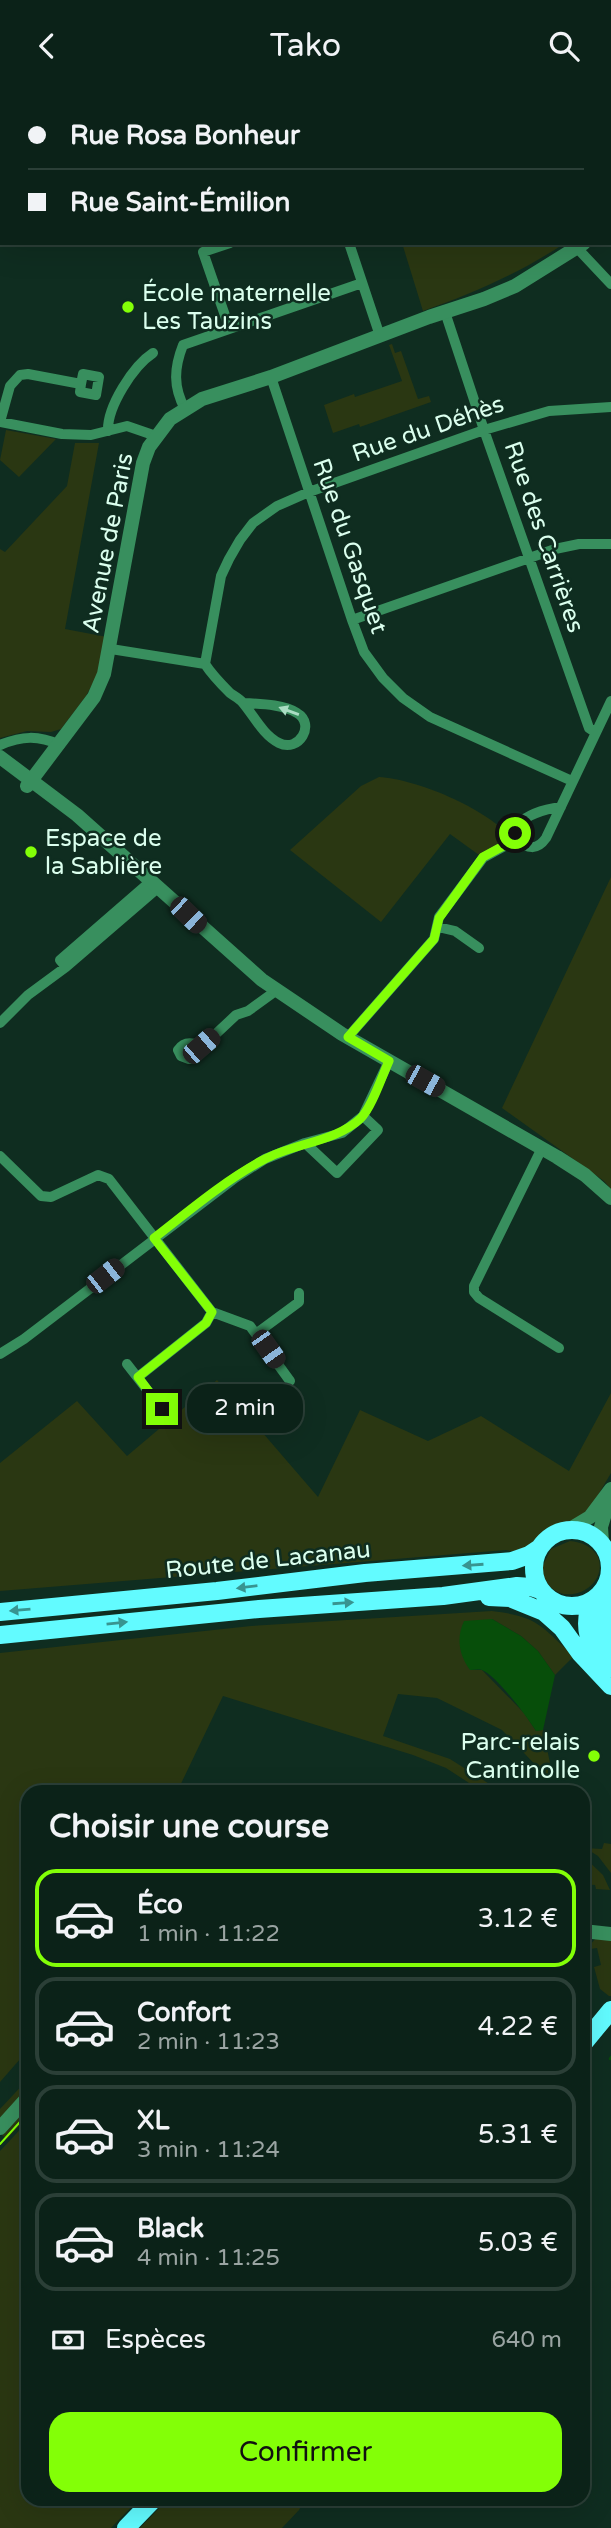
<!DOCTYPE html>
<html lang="fr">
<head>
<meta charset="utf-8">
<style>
  :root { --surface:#0b2218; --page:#142a21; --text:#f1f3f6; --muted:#9aa4a2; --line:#2b3f37; --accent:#83ff07 }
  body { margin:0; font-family:"Varela Round",sans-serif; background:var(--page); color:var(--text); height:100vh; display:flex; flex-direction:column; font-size:26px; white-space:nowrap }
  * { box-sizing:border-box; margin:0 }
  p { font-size:23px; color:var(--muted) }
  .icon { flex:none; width:38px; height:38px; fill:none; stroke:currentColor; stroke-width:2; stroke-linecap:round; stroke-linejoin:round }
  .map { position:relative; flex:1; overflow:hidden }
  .side { position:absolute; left:21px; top:1694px; width:569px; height:721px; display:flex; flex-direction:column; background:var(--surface); border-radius:21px; box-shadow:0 7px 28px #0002,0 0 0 2px var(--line) }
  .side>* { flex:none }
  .hud { position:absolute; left:0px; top:0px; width:612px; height:154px; box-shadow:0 7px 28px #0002,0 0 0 2px var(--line); display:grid; align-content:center; height:154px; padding:0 28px; background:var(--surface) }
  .end { position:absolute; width:32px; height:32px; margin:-16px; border:9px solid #83ff07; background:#111; box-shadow:0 0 0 4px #111 }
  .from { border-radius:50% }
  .bubble { position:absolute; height:49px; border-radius:21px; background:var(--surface); box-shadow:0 7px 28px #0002,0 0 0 2px var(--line); font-size:23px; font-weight:600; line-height:49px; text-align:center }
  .car { position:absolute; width:21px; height:42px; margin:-21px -10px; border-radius:9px; box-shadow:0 0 5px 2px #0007; background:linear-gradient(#222 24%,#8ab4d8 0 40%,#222 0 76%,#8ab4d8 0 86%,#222 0) }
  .hud b { display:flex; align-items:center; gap:24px; height:66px; font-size:26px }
  .hud b+b { border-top:2px solid var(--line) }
  .hud i { width:18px; height:18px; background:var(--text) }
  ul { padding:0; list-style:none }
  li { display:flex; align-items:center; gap:21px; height:98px; margin:0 14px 10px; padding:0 14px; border:4px solid var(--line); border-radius:21px }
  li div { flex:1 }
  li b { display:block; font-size:26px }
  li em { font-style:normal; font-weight:600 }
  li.selected { border-color:var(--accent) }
  li>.icon { width:63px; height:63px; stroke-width:1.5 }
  h2 { padding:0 28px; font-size:32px; line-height:84px }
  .pay { display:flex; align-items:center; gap:18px; height:77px; padding:0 28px; font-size:26px }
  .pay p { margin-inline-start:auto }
  .button { display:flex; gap:14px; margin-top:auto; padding:14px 28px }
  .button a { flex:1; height:80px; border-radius:21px; background:var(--accent); color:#111; font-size:28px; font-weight:600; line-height:80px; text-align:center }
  header { display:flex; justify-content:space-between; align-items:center; height:91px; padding:0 28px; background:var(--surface); font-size:32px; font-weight:600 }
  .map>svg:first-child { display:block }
  .green { fill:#2a3712 }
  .water { fill:#074e0a }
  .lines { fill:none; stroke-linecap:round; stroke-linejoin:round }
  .stream { stroke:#074e0a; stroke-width:2.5 }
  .minor { stroke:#388f5e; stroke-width:10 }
  .tertiary { stroke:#388f5e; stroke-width:14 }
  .primary { stroke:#62fbff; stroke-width:18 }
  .tram { stroke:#83ff07; stroke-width:2 }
  .oneway { fill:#aaddc3 }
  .oneway2 { fill:#389490 }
  .route { stroke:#83ff07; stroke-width:9 }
  .poi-dot { fill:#83ff07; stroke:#0f2d20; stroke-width:2.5 }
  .labels { text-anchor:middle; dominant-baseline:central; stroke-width:5; stroke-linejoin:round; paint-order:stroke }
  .poi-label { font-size:24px; fill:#dbffee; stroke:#0f2d20; text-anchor:start }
  .street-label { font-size:24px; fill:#dbffee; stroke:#0f2d20 }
</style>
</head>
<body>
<header><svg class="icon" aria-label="back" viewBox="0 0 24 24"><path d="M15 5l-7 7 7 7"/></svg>Tako<svg class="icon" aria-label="search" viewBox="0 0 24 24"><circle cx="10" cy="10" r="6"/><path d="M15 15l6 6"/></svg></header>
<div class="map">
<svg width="611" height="2437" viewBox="0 0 611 2437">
  <rect width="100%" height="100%" fill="#0f2d20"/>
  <path class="green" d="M161,0H365L366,2H162Z
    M402,152H565C520,182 474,202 423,220Z
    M392,253L395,262L401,260L418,308L429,305L431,311L360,336L359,333L333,342L324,314L354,303L355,306L402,290L389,254Z
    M6,339L56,348L19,386L0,369Z
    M75,352H99L65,538L107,546L98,583L86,605L61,638L51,641L27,640L0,647V458L5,461L67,395Z
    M379,686C416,688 486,717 510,746L479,764L450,743L381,831L290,759L361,695Z
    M611,786V1098L604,1090L502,1017Z
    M217,1289L318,1406L360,1319L428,1350L481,1325L569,1380L611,1302V1382L594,1411L582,1427L574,1431L560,1433L547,1438L528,1457L516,1461L506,1459L0,1500V1372L77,1310L127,1365Z
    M570,1450C581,1451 592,1455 598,1466C611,1501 548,1524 542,1476L551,1458Z
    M492,1520C540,1526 540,1535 574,1565L555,1584L538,1560L521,1545L492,1528L470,1579H482L524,1622L536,1640L543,1639L550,1672L547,1686L502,1639L437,1607L398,1603L383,1645L450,1668L502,1701H483L446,1677L413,1664L223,1605L177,1701H28V1959L0,1991V1562L251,1535Z
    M604,1752L611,1753V1782L598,1765L585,1757L602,1758Z
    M583,1765L603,1784L610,1799L596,1798L595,1794L583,1793Z
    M611,1846V1905H609L600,1898L594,1876L601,1874L597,1857L590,1858V1854L596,1847Z
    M28,1988V1997L0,2028V2018Z
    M28,2015V2025L7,2048L2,2044Z
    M28,2030V2408H139L111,2437H0V2060Z
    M168,2408H305L299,2419L282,2437H140Z"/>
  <path class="water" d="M492,1528L521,1545L538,1560L555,1584L543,1639L536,1640C527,1626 497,1585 482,1579C478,1578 474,1579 470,1579C459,1564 456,1547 464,1530Z"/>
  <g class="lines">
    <path class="stream" d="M610,1968L611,1966
      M583,1989L589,1983"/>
    <path class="minor" d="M557,0L559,2
      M68,2L70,0
      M593,2L595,0
      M611,49V50
      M0,61L2,59
      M349,152L380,245
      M578,158L611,193
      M445,221L484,339L589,637L595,641
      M229,236L203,161L230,152
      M271,286L352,529L364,561L383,587L403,607L430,626L572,690
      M185,318C173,296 174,277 183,254L362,192
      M0,331L10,295L20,284L28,283L81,293L80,301L96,304L99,286L83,283L81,293
      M0,331L62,343L91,344L127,335L156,345
      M108,340C107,316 133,275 153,262
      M352,529L555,458L579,453H611
      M111,558L205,573L221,485L229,468L240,449L253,432L277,415L309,401L484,339L549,320L611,316
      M205,573C212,584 221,593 230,602C234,605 240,608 243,612C254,625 263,644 279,652C299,662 316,633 297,622C283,613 259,613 243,612
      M0,654C22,645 38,644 60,654
      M561,716C545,718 528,723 517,734V748C527,758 537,760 546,747L611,610
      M438,836L455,840L479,857
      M66,876L60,869L151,790
      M0,932L28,904L66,876L159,796
      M348,946L434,848L439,826L483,767L517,748
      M201,955C192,951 184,950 178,959L181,965L189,968L236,924L248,920L277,899
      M305,1052L337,1082L378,1039L363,1025
      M542,1057L474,1195V1201L479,1207L559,1257
      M0,1065L41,1105L51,1106L98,1084L109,1088L212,1221L250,1235L290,1290
      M257,1242L299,1211V1202
      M0,1263L24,1248L235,1087L265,1068L305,1052L342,1042L363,1025L389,970
      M127,1273L162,1318
      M138,1286L206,1232L212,1221"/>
    <path class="tertiary" d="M0,666L77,724L262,889L342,943L557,1066L585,1084L611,1107
      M27,695L94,606L104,583L143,372L149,356L170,328L202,308L271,286L429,226L484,208L515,195L584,152
      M570,1438L590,1426L611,1398
      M602,1452L601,1436L610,1406
      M583,1840L611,1843
      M0,2037L28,2006"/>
    <path class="primary" d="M534 1477a38 38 0 1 1 76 0a38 38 0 1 1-76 0Z
      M489,1506L510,1507L544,1521L562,1537L580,1562L611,1595
      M593,1509C580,1534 590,1557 606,1579
      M0,1521L217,1500L365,1482L512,1470L529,1464L538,1458
      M0,1544L259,1518L443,1505L517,1495L531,1496L540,1499
      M609,1570C599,1551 601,1531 611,1512
      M583,1953L611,1919
      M126,2437L154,2408"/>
    <path class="tram" d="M0,2053L28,2022"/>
  </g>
  <defs><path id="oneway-solid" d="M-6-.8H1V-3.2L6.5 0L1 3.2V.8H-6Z" transform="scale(1.75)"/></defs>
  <use class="oneway" href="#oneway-solid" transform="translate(289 620) rotate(-160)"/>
  <g class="oneway2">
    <use href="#oneway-solid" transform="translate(473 1474) rotate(176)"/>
    <use href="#oneway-solid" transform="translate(247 1496) rotate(173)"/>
    <use href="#oneway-solid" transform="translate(343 1512) rotate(-4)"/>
    <use href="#oneway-solid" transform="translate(20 1519) rotate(175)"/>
    <use href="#oneway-solid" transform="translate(117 1532) rotate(-6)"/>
  </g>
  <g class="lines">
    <path class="route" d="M162,1318L138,1286L206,1232L212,1221L154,1147C189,1120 224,1090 263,1069C294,1052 336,1051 361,1027C372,1016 382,985 389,970L348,946L434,848L439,827L483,766L516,748L515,742"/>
  </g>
  <g class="poi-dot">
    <circle cx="128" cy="216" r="7"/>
    <circle cx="31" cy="761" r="7"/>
    <circle cx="594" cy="1665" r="7"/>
  </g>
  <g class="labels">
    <g class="poi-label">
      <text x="142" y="202">École maternelle<tspan x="142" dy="28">Les Tauzins</tspan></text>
      <text x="45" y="747">Espace de<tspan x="45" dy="28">la Sablière</tspan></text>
      <text x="580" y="1651" text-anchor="end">Parc-relais<tspan x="580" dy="28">Cantinolle</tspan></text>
    </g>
    <g class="street-label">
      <text transform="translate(428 338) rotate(-19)">Rue du Déhès</text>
      <text transform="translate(544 446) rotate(71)">Rue des Carrières</text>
      <text transform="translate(108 452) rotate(-79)">Avenue de Paris</text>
      <text transform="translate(350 455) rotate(71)">Rue du Gasquet</text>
      <text transform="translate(268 1469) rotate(-6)">Route de Lacanau</text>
    </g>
  </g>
</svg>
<i class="end from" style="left:515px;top:742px"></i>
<i class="end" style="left:162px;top:1318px"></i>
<div class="bubble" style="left:187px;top:1293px;width:116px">2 min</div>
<i class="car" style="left:188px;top:824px;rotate:134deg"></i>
<i class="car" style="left:201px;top:955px;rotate:49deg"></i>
<i class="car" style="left:425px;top:990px;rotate:119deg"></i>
<i class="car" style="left:105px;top:1185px;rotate:52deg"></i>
<i class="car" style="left:268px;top:1258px;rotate:145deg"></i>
<div class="hud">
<b><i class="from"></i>Rue Rosa Bonheur</b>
<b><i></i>Rue Saint-Émilion</b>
</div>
<section class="side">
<h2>Choisir une course</h2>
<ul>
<li class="selected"><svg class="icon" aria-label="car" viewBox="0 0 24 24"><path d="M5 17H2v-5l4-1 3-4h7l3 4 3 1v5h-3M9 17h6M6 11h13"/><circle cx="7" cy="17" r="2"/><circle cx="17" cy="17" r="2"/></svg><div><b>Éco</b><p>1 min · 11:22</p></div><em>3.12 €</em></li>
<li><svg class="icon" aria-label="car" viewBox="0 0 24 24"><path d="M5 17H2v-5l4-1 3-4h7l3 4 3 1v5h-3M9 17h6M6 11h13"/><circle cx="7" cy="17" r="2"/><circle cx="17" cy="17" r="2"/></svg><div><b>Confort</b><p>2 min · 11:23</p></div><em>4.22 €</em></li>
<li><svg class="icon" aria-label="car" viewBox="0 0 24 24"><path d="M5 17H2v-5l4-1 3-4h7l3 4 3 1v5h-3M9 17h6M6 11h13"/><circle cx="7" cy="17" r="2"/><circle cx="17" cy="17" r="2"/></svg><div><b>XL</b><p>3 min · 11:24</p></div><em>5.31 €</em></li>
<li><svg class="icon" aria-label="car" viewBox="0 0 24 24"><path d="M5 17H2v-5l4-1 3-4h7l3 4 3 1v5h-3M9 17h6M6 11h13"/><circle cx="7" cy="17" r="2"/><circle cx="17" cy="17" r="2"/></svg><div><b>Black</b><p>4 min · 11:25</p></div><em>5.03 €</em></li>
</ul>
<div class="pay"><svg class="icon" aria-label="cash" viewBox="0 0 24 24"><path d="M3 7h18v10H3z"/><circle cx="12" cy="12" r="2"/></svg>Espèces<p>640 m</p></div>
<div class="button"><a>Confirmer</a></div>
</section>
</div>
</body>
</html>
